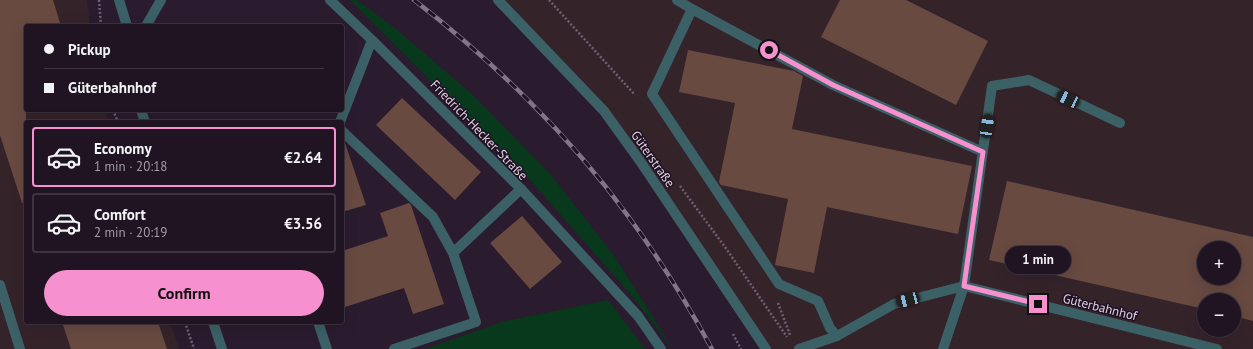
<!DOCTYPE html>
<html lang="en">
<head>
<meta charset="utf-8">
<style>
  :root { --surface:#201423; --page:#2d2130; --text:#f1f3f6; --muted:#a29ea6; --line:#3d3341; --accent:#f790ce }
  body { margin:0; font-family:"PT Sans",sans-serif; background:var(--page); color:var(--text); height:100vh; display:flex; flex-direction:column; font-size:15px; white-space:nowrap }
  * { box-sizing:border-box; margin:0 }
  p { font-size:13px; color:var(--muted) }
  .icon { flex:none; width:22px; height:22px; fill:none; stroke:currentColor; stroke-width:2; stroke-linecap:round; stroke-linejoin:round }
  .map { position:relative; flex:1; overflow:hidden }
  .panel { position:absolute; left:24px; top:120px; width:320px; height:204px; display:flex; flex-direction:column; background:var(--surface); border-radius:4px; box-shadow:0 4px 16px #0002,0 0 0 1px var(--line) }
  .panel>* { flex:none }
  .guide { position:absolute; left:24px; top:24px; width:320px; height:88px; border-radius:4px; box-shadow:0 4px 16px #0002,0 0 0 1px var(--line); display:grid; align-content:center; height:88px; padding:0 20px; background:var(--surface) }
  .fabs { position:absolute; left:1197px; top:241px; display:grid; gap:8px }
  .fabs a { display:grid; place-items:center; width:44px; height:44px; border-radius:50%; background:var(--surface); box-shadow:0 4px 16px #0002,0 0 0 1px var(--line); font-size:20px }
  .end { position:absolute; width:18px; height:18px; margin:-9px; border:5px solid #f790ce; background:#111; box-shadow:0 0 0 2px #111 }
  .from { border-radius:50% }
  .bubble { position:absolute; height:28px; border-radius:14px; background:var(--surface); box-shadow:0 4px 16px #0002,0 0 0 1px var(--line); font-size:13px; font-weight:800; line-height:28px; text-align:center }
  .car { position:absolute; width:12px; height:24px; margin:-12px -6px; border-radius:5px; box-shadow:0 0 3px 1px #0007; background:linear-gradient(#222 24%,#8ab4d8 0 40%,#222 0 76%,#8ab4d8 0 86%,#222 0) }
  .guide b { display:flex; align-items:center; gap:14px; height:38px; font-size:15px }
  .guide b+b { border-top:1px solid var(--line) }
  .guide i { width:10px; height:10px; background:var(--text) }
  ul { padding:7px 0 0; list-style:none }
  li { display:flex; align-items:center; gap:12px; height:60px; margin:0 8px 6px; padding:0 12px; border:2px solid var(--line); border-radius:4px }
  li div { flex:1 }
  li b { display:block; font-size:15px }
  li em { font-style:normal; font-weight:800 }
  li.on { border-color:var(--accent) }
  li>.icon { width:36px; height:36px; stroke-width:1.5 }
  .button { display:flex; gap:8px; margin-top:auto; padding:8px 20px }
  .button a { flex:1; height:46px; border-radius:24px; background:var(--accent); color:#111; font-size:16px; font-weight:800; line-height:46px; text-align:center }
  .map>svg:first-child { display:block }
  .industrial { fill:#35232a; fill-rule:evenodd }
  .green { fill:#08391c }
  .building { fill:#684a41; fill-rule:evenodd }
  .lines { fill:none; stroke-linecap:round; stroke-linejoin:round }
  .path { stroke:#6f6172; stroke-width:2.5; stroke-dasharray:2 2; stroke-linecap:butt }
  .service { stroke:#3b6065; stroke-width:10 }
  .minor { stroke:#3b6065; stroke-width:10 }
  .rail-casing { stroke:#837586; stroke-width:4.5 }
  .rail { stroke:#211125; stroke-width:3; stroke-dasharray:9; stroke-linecap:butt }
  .route { stroke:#f790ce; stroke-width:5 }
  .labels { text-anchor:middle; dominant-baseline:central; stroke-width:3; stroke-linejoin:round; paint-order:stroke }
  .street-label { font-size:13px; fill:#ded3e0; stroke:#211125 }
</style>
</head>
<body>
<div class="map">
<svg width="1253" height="349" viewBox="0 0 1253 349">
  <rect width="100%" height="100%" fill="#2b1b2f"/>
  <path class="industrial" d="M0,0H87L90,26H26V110H105L108,122H26V322H170L179,349H0Z
    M498,0H1253V349H766L604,111ZM1204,248H1234V278H1204ZM1204,300H1234V330H1204Z"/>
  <path class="green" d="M350,0H357L395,28L472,94L552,176L615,257L673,349L632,296L531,181Z
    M608,300L645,349H425L502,322Z"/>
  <path class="building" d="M0,0H53L61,26H26V202L22,203L0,135Z
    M840,0H906L988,41L956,105L821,37Z
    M688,50L794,71L803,76L792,129L972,166L958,234L827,207L814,273L775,265L788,199L721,185L719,182L735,103L679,92Z
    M402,98L481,172L455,200L376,125Z
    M345,143L366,205L342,212V144Z
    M1007,181L1253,237V321L1234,316V300H1204V309L989,260ZM1204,248H1234V278H1204Z
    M409,203L411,205L444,304L413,314L404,288L342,308V251L388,236L380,213Z
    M522,216L562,262L530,289L490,243Z
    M62,322H158L167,349H71Z"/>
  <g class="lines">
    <path class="path" d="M99,0L101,26
      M549,0L635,95
      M113,110L118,122
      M680,186L725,247L787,337
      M778,303L790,335
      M185,322L194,349
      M733,334L741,349"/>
    <path class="service" d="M677,0L692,9L833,85L983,152
      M692,9L652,94L779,284L818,301L830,328L837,336
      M521,189L638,316L661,349
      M0,285L20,349
      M943,349L964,286L992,86L1029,80L1120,123"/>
    <path class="minor" d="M119,0L127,26
      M330,0L372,40L340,122
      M498,0L604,111L640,161L766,349
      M146,26L161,0
      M141,110L145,122
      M342,131L433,217L453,253L521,189L372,40
      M213,322L222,349
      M318,322L327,349
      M394,349L476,322L453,253
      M799,349L837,336L894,304L964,286L1217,349"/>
    <defs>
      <path id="rail" d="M414,0C492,60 570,136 628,216C659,258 687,303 712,349"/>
    </defs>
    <use href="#rail" class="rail-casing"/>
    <use href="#rail" class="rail"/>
  </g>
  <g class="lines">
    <path class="route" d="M769,50L833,85L983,152L964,286L1038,304"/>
  </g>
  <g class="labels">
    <g class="street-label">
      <text transform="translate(479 130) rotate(46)">Friedrich-Hecker-Straße</text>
      <text transform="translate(653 159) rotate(55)">Güterstraße</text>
      <text transform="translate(1100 307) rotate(14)">Güterbahnhof</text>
    </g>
  </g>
</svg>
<div class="fabs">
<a>+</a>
<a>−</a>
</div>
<i class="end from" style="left:769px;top:50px"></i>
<i class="end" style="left:1038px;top:304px"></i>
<div class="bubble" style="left:1005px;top:246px;width:66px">1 min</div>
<i class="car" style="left:1068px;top:99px;rotate:295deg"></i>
<i class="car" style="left:987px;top:126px;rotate:8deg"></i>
<i class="car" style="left:908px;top:300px;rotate:255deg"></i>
<div class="guide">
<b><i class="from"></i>Pickup</b>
<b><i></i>Güterbahnhof</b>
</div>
<section class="panel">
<ul>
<li class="on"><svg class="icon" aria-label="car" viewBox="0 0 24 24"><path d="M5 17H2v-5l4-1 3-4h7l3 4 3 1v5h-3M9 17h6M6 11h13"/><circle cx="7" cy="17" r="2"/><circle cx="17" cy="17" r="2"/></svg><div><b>Economy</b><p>1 min · 20:18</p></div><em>€2.64</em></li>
<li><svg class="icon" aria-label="car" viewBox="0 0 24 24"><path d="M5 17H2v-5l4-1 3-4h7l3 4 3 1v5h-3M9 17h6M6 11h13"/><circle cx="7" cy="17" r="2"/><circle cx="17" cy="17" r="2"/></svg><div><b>Comfort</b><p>2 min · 20:19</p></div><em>€3.56</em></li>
</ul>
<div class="button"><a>Confirm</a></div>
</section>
</div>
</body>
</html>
